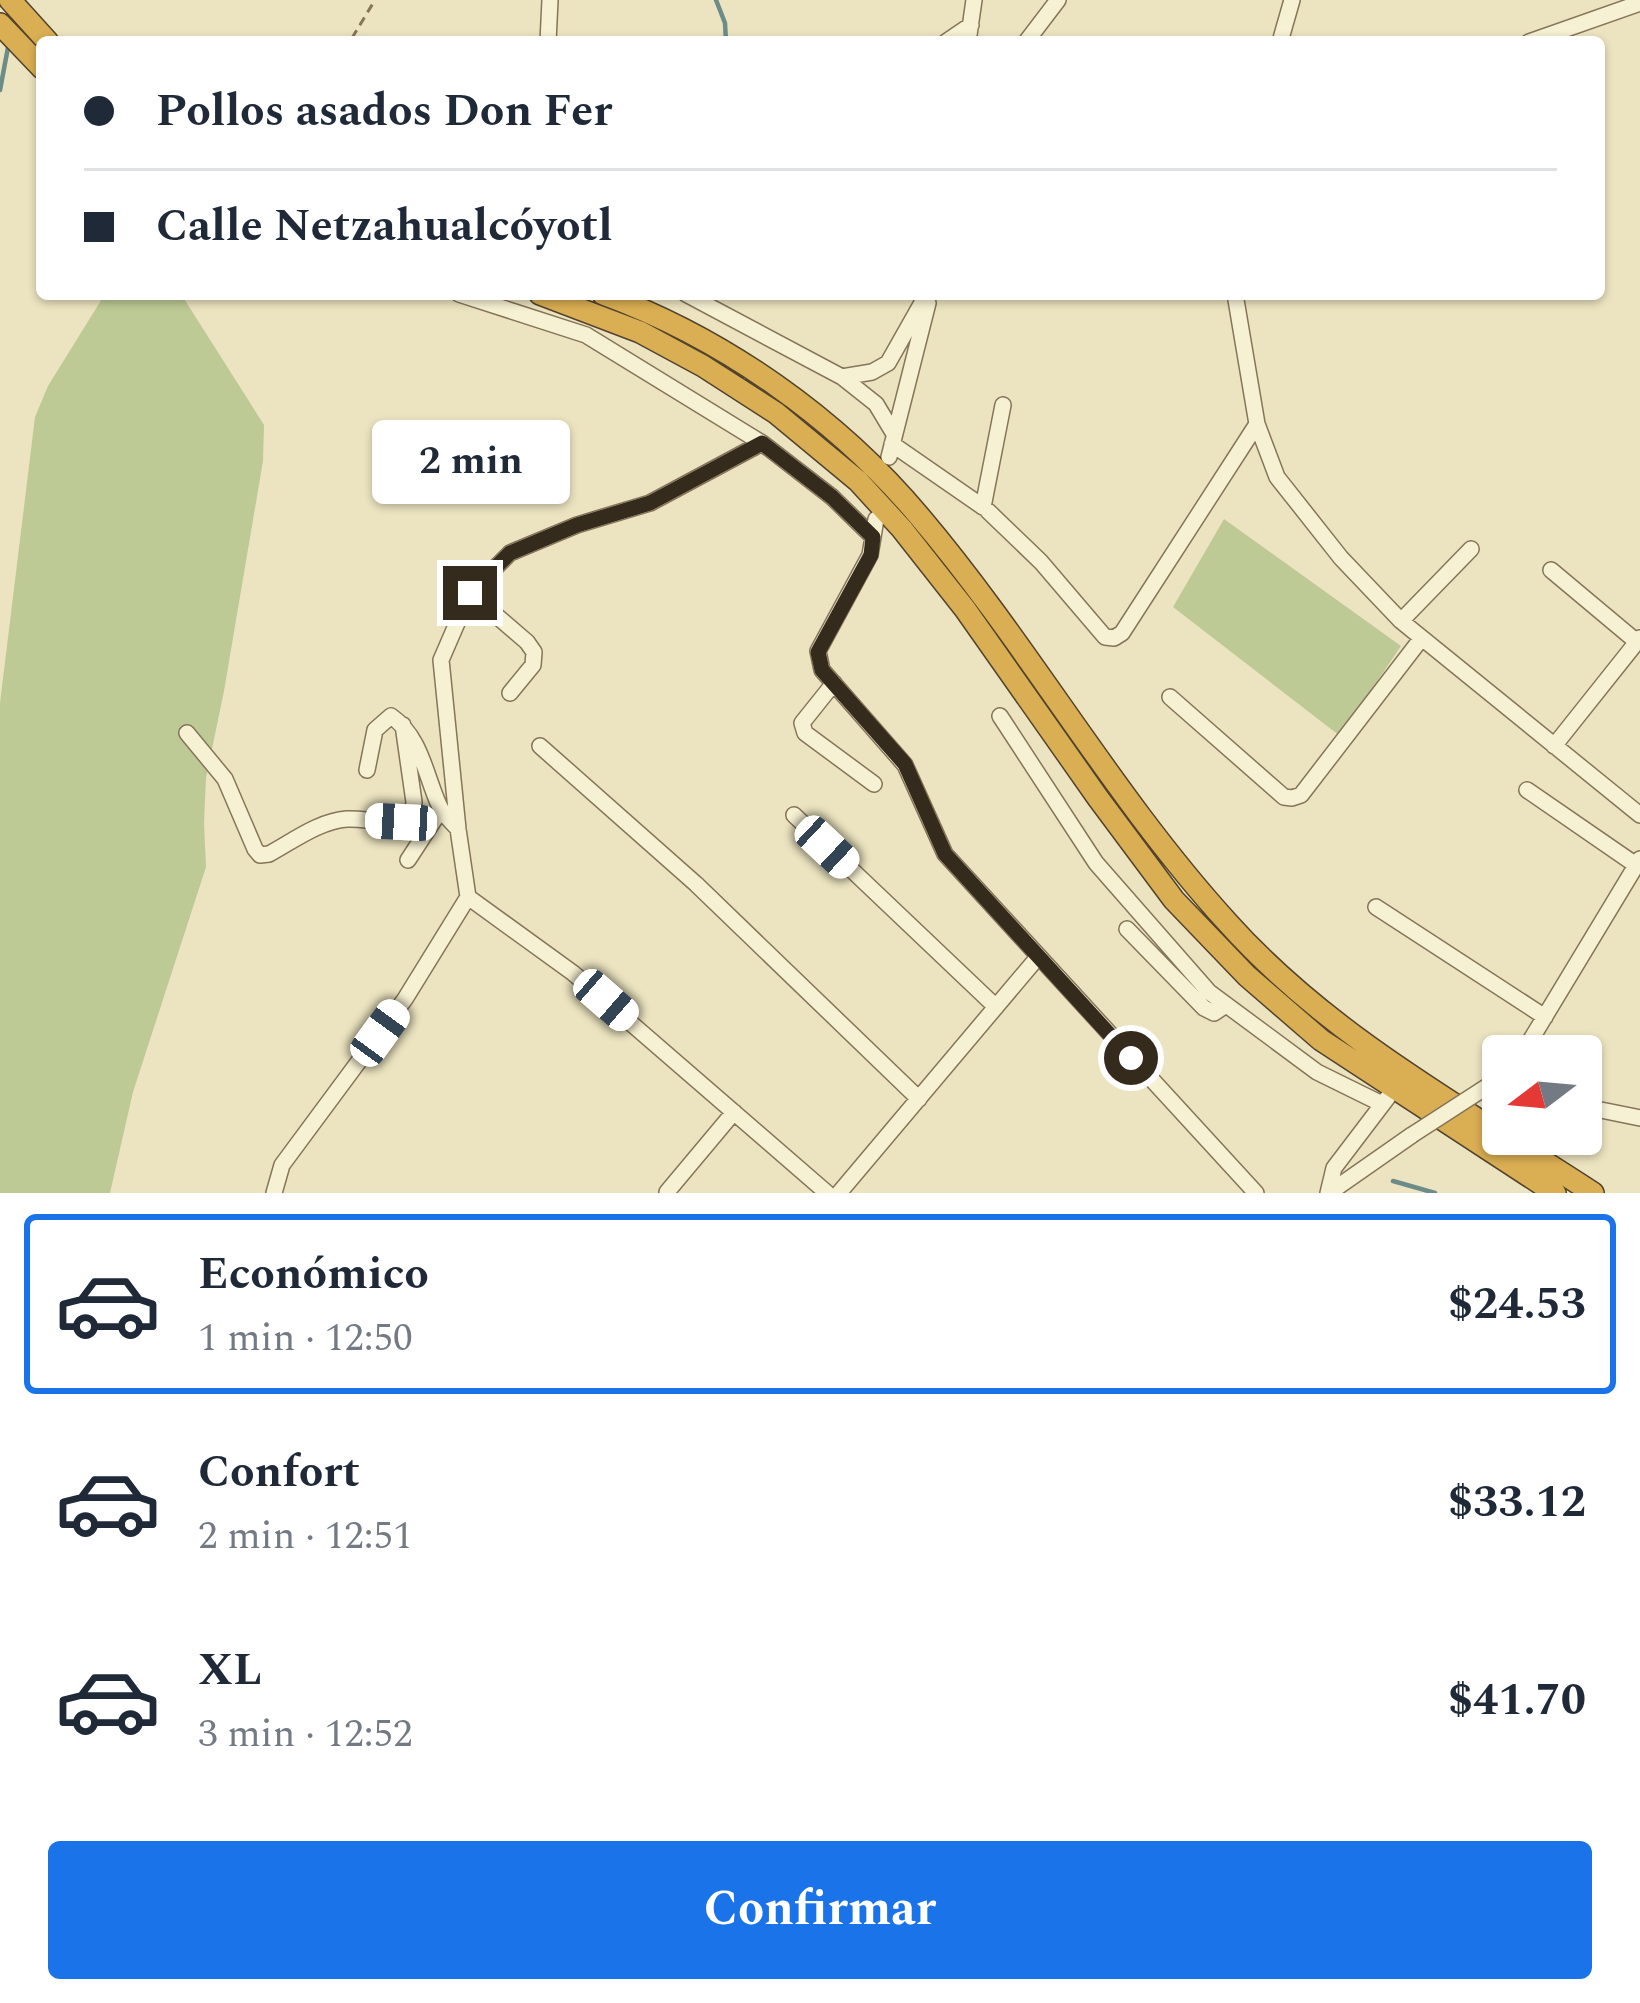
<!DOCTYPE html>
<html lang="es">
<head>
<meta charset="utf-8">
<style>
  :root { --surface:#fff; --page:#f6f6f7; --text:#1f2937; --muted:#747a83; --line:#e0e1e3; --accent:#1a73e8 }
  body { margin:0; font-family:Spectral,serif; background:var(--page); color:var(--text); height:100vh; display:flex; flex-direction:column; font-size:45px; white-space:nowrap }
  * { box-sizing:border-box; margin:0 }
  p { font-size:39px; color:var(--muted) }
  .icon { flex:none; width:66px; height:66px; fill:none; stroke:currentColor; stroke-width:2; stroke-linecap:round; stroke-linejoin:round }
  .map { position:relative; height:1193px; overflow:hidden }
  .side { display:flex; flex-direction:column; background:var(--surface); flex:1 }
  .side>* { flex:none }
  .guide { position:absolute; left:36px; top:36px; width:1569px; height:264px; border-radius:12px; box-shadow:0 3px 9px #0004; display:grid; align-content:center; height:264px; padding:0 48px; background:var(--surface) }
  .needle { width:78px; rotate:254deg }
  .controls { position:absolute; left:1482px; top:1035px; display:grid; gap:24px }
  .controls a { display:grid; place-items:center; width:120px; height:120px; border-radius:12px; background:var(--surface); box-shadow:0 3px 9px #0004; font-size:60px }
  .end { position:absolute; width:54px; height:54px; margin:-27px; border:15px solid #352b1d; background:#fff; box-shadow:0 0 0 6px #fff }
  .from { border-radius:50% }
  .bubble { position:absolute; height:84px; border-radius:12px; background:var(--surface); box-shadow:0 3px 9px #0004; font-size:39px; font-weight:700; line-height:84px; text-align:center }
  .car { position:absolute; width:36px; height:72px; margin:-36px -18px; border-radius:15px; box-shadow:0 0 9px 3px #0007; background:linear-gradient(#fff 24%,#345 0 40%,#fff 0 76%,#345 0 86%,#fff 0) }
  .guide b { display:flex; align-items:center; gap:42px; height:114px; font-size:45px }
  .guide b+b { border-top:3px solid var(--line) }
  .guide i { width:30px; height:30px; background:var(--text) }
  ul { padding:21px 0 0; list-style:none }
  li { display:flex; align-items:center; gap:36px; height:180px; margin:0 24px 18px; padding:0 24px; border:6px solid transparent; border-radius:12px }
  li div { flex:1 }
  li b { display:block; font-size:45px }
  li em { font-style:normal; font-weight:700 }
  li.current { border-color:var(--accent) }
  li>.icon { width:108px; height:108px; stroke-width:1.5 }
  .cta { display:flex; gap:24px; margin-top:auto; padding:24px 48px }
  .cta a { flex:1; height:138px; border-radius:12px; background:var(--accent); color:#fff; font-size:48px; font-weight:700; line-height:138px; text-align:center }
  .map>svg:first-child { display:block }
  .green { fill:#bdca95 }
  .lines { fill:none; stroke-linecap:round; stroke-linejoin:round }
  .stream { stroke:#6b8c88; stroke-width:4.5 }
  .minor-casing { stroke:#857559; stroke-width:18 }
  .highway-casing { stroke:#52432d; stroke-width:24 }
  .path { stroke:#857559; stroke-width:3; stroke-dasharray:9 6; stroke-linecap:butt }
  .minor { stroke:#f7f1d3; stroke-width:15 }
  .highway { stroke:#daae53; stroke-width:21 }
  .minor-bridge-casing { stroke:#857559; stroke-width:18; stroke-linecap:butt }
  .minor-bridge { stroke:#f7f1d3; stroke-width:15 }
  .route { stroke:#352b1d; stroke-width:15 }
</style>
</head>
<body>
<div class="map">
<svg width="1640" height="1193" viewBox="0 0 1640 1193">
  <rect width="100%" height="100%" fill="#ece4c0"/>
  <path class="green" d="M105,294H181L264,425L263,461L224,691L206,778L204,823L206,867L133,1092L110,1193H0V703L35,417L48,386Z
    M1224,519L1401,646L1340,736L1173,607Z"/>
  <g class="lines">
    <path class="stream" d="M716,0L725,23L726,42
      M0,90L9,42
      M1393,1181L1435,1193"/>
    <defs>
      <path id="minor" d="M548,42L550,0
        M946,42L971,25
        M968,42L974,0
        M1026,42L1058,0
        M1280,42L1292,0
        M1529,42L1640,3
        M459,294L586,335L762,443L832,497L873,537
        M686,294L842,377L872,372L888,363L927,294
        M1235,294L1257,424L1277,477L1341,558L1401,621L1640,815
        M842,377L876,404L894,434
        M892,444L983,507L1003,405
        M889,457L928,303
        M988,511L1041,562L1105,637L1114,638L1122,633L1257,424
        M876,519L870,555L818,651L822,670L905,765L945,854L1256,1193
        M1551,570L1637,642
        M470,593L527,642L534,652L533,665L510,693
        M1401,621L1471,549
        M834,683L802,723L805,733L874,784
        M1170,697L1284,797L1292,798L1301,795L1421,639
        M1000,716L1096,863L1209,992L1317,1072L1382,1104
        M187,733L225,779L255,849L260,855L269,854C293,841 319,821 347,819C369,818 392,827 412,816L414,802L403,725
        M540,746L696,884L919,1099
        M1554,746L1640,638
        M367,770L375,730L391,716C421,737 425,774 439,805C443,815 451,821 458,829
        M1527,790L1636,865
        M794,815L996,1007
        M408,860L440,811
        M468,897L573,973L827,1193
        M1376,907L1545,1017
        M1127,929L1204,1008L1214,1013L1226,1005
        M1521,1056L1640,859
        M1581,1106L1640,1118
        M667,1192L734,1112
        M274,1193L282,1165L405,999L468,897L458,829L441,660L470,593L510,553L577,525L650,503L762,443
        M839,1193L1038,957
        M1328,1193L1334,1168L1388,1097
        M1329,1193L1412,1135"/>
      <path id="highway" d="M10,0L48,42
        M0,24L42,68
        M540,294L640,332L703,366L776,413L858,481L902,529L965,609L1098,798L1174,900L1247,976L1321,1040L1555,1193
        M603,294C723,338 837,418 920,517C1030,647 1113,797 1228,923C1329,1036 1468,1111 1593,1193"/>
    </defs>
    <use href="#minor" class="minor-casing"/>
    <use href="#highway" class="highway-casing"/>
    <path class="path" d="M352,38L375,0"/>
    <use href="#minor" class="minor"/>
    <use href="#highway" class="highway"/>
    <defs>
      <path id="minor-bridge" d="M1412,1135L1494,1082"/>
    </defs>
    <use href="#minor-bridge" class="minor-bridge-casing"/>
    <use href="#minor-bridge" class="minor-bridge"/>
  </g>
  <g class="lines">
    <path class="route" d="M470,593L510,553L577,525L650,503L762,443L832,497L873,537L871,555L818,652L822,670L905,764L945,854L1131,1058"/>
  </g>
</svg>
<div class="controls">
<a><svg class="needle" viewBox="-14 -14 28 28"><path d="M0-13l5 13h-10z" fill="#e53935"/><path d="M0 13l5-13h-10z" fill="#747a83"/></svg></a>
</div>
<i class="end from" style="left:1131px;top:1058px"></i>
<i class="end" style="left:470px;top:593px"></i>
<div class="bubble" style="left:372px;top:420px;width:198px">2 min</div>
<i class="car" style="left:401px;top:822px;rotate:273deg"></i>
<i class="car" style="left:827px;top:847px;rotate:133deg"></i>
<i class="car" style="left:606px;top:1000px;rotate:131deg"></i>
<i class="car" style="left:380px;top:1033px;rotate:36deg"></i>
<div class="guide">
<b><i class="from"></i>Pollos asados Don Fer</b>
<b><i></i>Calle Netzahualcóyotl</b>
</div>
</div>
<section class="side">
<ul>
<li class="current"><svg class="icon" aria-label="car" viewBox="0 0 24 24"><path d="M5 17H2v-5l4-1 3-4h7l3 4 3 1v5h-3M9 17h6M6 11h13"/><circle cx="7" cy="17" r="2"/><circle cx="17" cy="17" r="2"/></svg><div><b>Económico</b><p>1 min · 12:50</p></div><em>$24.53</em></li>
<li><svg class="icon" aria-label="car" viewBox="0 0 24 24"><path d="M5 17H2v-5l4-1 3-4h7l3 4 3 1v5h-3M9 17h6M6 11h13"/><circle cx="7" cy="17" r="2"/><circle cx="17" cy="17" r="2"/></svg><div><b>Confort</b><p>2 min · 12:51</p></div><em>$33.12</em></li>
<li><svg class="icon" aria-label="car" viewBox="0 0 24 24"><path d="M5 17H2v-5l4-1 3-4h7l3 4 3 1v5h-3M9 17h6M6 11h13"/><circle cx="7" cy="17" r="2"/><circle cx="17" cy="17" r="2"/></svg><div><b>XL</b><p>3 min · 12:52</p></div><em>$41.70</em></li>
</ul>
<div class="cta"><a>Confirmar</a></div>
</section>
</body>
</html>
